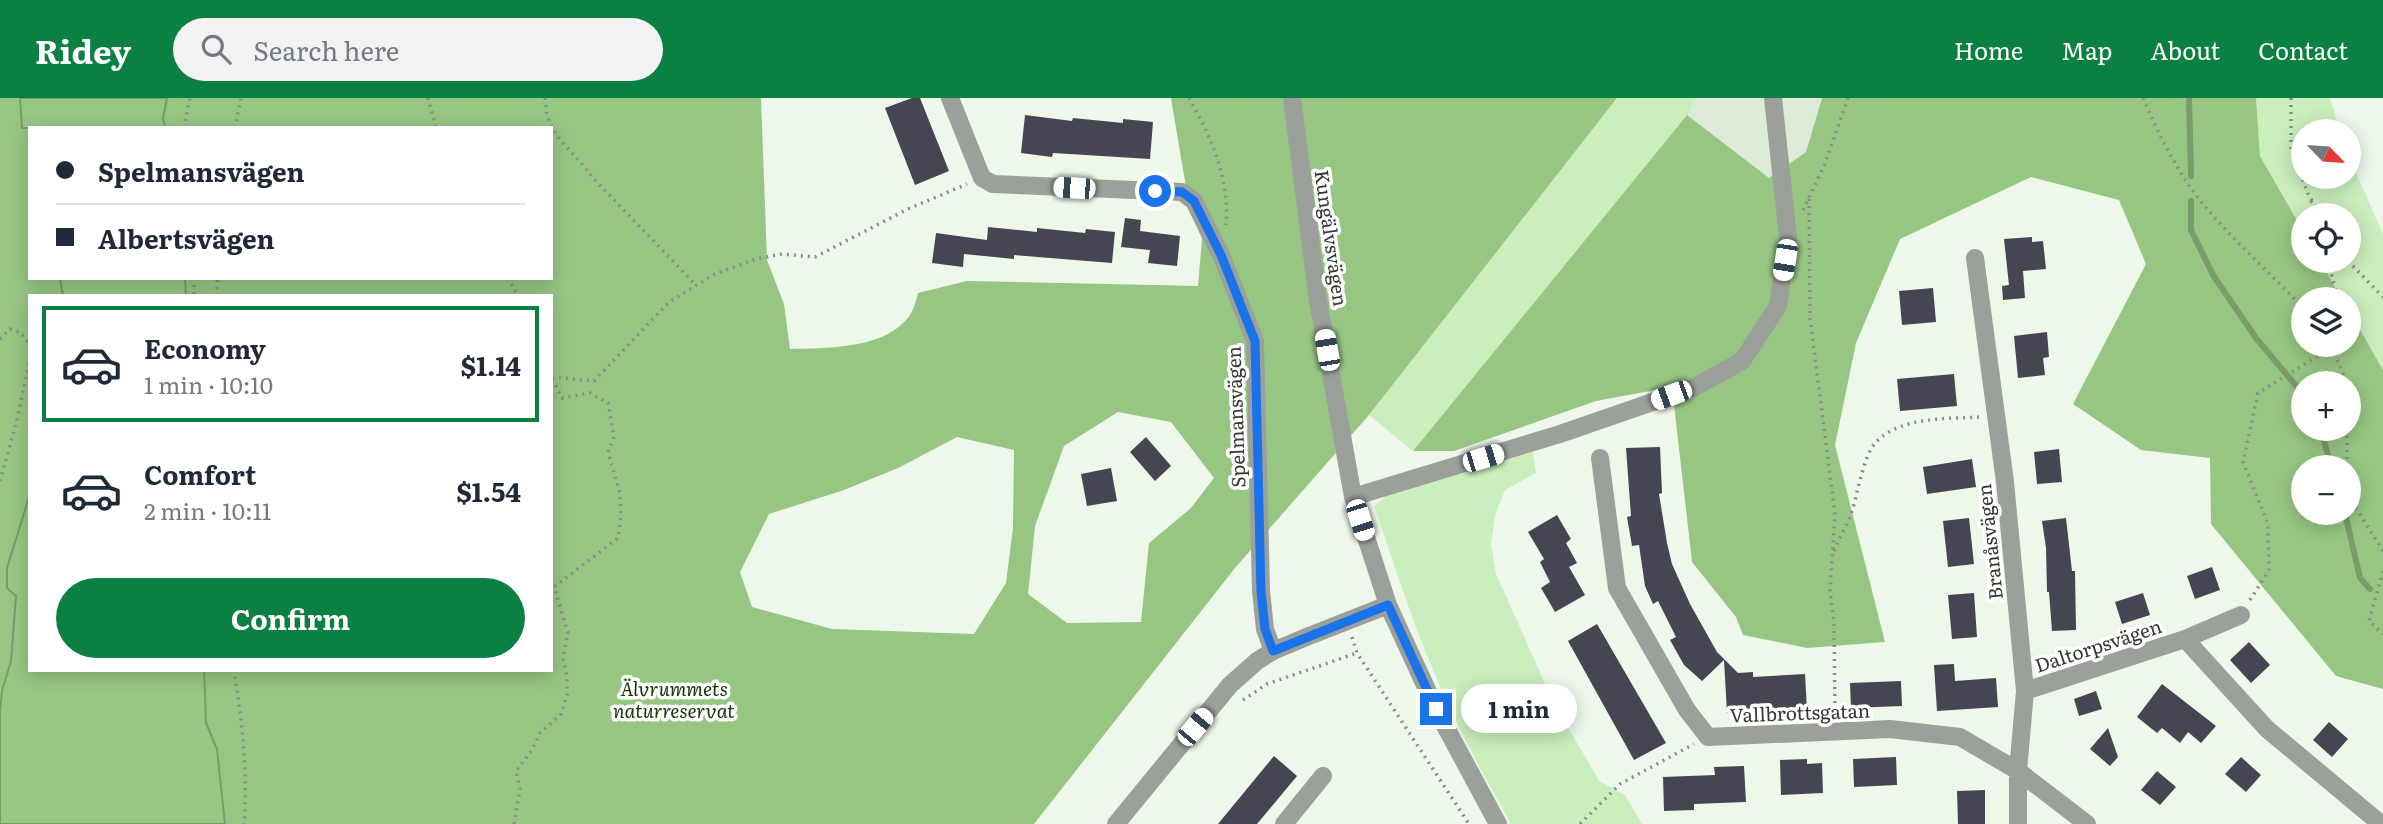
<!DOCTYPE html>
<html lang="en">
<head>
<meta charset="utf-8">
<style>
  :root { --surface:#fff; --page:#f2f2f3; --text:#1f2937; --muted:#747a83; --line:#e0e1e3; --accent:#0b8043 }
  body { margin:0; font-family:Literata,serif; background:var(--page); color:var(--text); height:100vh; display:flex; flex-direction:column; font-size:26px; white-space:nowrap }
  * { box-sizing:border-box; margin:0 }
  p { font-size:23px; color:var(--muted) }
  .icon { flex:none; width:38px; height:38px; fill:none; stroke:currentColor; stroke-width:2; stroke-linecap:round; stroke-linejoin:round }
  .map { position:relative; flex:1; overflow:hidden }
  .details { position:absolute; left:28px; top:196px; width:525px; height:378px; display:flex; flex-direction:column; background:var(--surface); border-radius:0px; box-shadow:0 4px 18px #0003 }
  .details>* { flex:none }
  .hud { position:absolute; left:28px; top:28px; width:525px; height:154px; border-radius:0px; box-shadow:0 4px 18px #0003; display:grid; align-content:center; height:154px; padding:0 28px; background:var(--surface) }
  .needle { width:46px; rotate:115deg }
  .fabs { position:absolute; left:2291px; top:21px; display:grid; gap:14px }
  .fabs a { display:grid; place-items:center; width:70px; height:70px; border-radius:50%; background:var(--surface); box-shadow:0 4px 18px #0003; font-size:35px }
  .end { position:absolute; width:32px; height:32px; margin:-16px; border:9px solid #1a73e8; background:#fff; box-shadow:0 0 0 4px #fff }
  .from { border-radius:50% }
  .bubble { position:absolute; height:49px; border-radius:24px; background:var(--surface); box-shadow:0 4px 18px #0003; font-size:23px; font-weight:700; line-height:49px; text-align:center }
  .car { position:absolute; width:21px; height:42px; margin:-21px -10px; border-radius:9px; box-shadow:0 0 5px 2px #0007; background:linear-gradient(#fff 24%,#345 0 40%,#fff 0 76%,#345 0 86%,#fff 0) }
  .hud b { display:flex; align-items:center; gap:24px; height:66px; font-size:26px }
  .hud b+b { border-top:2px solid var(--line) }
  .hud i { width:18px; height:18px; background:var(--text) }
  ul { padding:12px 0 0; list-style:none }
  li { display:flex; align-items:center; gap:21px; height:116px; margin:0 14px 10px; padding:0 14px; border:4px solid transparent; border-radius:0px }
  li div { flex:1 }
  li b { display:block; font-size:26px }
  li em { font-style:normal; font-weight:700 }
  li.current { border-color:var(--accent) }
  li>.icon { width:63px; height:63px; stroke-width:1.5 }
  .action { display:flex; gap:14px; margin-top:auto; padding:14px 28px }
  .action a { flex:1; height:80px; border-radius:42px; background:var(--accent); color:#fff; font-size:28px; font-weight:700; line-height:80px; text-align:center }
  header { display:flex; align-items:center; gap:42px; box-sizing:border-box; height:98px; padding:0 35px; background:var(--accent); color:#fff }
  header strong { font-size:33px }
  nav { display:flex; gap:38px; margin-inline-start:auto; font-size:24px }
  .search { width:490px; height:63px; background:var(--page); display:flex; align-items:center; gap:18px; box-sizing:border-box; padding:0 24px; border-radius:38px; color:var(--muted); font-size:26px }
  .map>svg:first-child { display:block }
  .built { fill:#deebd9 }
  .green { fill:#cbeebd }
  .forest { fill:#97c683; fill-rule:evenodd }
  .water { fill:#97c784; stroke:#799c6b; stroke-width:2 }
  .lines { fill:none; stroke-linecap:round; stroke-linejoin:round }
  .stream { stroke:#799c6b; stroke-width:6 }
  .building { fill:#464652 }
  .path { stroke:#888e85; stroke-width:3.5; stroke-dasharray:2 5; stroke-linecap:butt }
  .minor { stroke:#9ca09b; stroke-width:18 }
  .route { stroke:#1a73e8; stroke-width:9 }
  .labels { text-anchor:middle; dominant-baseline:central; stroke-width:7; stroke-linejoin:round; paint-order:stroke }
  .street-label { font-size:19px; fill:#343732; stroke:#fff }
  .park-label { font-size:19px; font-style:italic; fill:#143304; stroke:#fff }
</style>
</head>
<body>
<header>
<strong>Ridey</strong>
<div class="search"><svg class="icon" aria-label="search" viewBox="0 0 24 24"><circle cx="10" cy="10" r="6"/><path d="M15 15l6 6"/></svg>Search here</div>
<nav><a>Home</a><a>Map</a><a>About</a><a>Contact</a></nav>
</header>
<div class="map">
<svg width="2383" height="726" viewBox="0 0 2383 726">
  <rect width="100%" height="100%" fill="#edf7ea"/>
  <path class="built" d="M1697,0H1822L1806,54L1769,81L1687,17Z"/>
  <path class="green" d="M1617,0H1697L1687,17L1413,353L1369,317Z
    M2256,0H2330L2340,33H2303V79H2348L2349,59L2383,136V272L2349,212L2348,201H2342L2320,163H2348V117H2303V133L2260,58Z
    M1533,354L1536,375L1505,392L1495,417L1491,446L1496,476L1555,608L1586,660L1599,683L1625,697L1642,726H1511C1486,681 1460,636 1440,588C1414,530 1395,468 1374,408L1388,397Z"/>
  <path class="forest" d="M0,0H20L22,30L30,31V180H60L63,198H30V396L16,438L7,490L16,498L11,563L2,593L0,613Z
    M167,0H761L767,162L784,206L790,251C824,250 879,251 904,224C913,216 915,206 918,195L967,183L1198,188L1202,141L1190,113L1171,0H1617L1369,317L1235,470L1034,726H225L217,651L206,625L204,572H551V198H186L185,180H551V30H165L163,20ZM1118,314L1171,324L1214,380L1191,410L1149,445L1141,524L1067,525L1028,496L1035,428L1064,348ZM957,339L1014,352L1013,430L1006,485L974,536L832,531L752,509L740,474L769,416L844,392L898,370Z
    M1822,0H2256L2260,58L2303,133V163H2320L2342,201H2303V247H2348L2349,212L2383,272V591L2336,578L2211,426L2210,360L2141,352L2073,306L2146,166L2119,102L2031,79L1900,141L1856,245L1835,347L1885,544L1807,550L1743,537L1736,519L1692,464L1672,289L1596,303L1454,353H1413L1687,17L1769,80L1806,54ZM2303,285H2348V331H2303ZM2303,369H2348V415H2303Z"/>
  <path class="water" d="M20,0H167L163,20L165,30H22Z
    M60,180H185L186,198H63Z
    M30,396V572H204L206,625L217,651L225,726H0V613L2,593L11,563L16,498L7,490V470Z"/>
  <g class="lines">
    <path class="stream" d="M2189,0L2191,78
      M2191,103V132L2213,177L2256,240L2303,296
      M2320,331L2332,369
      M2345,415L2360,480L2370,491"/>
  </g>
  <path class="building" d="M912,0H920L949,73L915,87L885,10Z
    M1025,17L1072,23L1073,20L1123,25V21L1153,24L1150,61L1053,55L1052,59L1021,55Z
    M1125,120L1141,122L1140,133L1180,138L1177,168L1148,165L1150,152L1121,149Z
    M988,129L1037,134V130L1085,135L1086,131L1115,134L1112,165L1014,157V161L964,156L963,169L932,165L936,135L987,142Z
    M2032,139V144L2043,143L2046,171L2023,173L2025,200L2003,202L2002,188L2009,187L2004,141Z
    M1933,190L1936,224L1902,227L1899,193Z
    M2047,234L2049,259L2043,260L2045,277L2018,280L2014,238Z
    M1954,276L1957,308L1900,313L1897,281Z
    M1146,339L1171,368L1155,383L1130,354Z
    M1660,349L1662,395L1659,396L1667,445L1672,466L1690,506L1717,554L1738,575L1753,574V579L1805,576L1807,612L1727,615L1724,562L1702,583L1684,567L1670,542L1676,539L1658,503L1653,506L1645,488L1639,447L1632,448L1627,419L1631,418L1626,350Z
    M2059,351L2062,384L2037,386L2034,354Z
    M1972,361L1976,389L1927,396L1923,369Z
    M1111,370L1117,403L1087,408L1081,376Z
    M1557,417L1571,441L1566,445L1577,465L1569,469L1585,497L1555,514L1541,490L1550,484L1540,464L1544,461L1528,434Z
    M1969,420L1974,466L1948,469L1943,423Z
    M2066,420L2072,473H2075L2076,532L2052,533L2049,494H2047L2046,450L2042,423Z
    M2212,469L2220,492L2195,501L2187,478Z
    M1974,495L1977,539L1952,541L1948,497Z
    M2143,495L2150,517L2122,526L2115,504Z
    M1597,526L1666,645L1634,662L1568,543Z
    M2249,544L2270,567L2251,585L2230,562Z
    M1954,566L1955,583L1996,580L1998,609L1937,613L1934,567Z
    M1901,583L1902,608L1851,610L1850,585Z
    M2162,586L2216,628L2201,645L2188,634L2180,645L2162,630L2157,635L2137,619Z
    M2096,593L2102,611L2079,618L2074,601Z
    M2329,624L2348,641L2332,659L2313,642Z
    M2108,630L2118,659L2110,668L2090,651Z
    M1274,658L1297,678L1257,726H1218Z
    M1896,659L1897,687L1854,689L1853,661Z
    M2241,659L2261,677L2246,694L2225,676Z
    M1807,661V666L1822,665L1823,695L1781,697L1780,662Z
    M1744,668L1746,704L1694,706V712L1664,713L1663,679L1715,677L1714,669Z
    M2157,673L2176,689L2160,707L2141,692Z
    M1985,692V726H1958L1957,693Z"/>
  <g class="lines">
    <path class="path" d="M428,0L436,30
      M545,0C546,5 546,11 547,17C553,41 579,59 592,79L695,186
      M1189,0C1211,38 1230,82 1226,127
      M2143,0C2156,30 2170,59 2188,86C2220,132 2265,169 2303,210
      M2291,0V53L2309,98L2321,117
      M184,30L190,0
      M235,30L241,0
      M1809,101L1810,220L1835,416L1830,492L1834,526L1835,615
      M2311,103L2315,117
      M1803,112L1824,68L1848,0
      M2328,163L2338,201
      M2348,163L2383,199
      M194,180V198
      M508,180L518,198
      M216,198L218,180
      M0,241L10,231L21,235L30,247
      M2332,249L2347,285
      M552,279L594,283L669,204L715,176L756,161L782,156L815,159L908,111L967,86
      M2347,331V369
      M0,383L16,326L30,261
      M2348,383L2355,408L2383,453
      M1834,453C1839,441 1845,430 1850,419C1858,398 1862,358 1877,343C1903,318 1948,321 1980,319
      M2383,473L2369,523L2383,536
      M2250,502L2269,472L2268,426L2243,364L2258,295L2332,249L2331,247
      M1352,539L1357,555L1469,726
      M234,572C242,622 248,675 244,726
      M1243,602L1267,586L1357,555
      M514,726L520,691L516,673L532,652L540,635L561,616L567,597V579L563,559L568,535L554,489L618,440L621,417L620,395L608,354L614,339L608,305L590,295L562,300L551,278
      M1580,726L1620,686L1694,646"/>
    <path class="minor" d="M950,0L982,80L993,86L1182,94L1194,103L1221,157L1255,243L1261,493L1265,531L1273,553
      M1292,0L1318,203L1353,399L1388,507L1436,611L1498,726
      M1975,160L2005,384L2025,593L2018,673V726
      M1600,360L1617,490L1687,612L1708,639L1890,631L1960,639L2018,673L2087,726
      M1353,399L1560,336L1693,290L1742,263L1778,208L1788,139L1773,0
      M2185,541L2267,631L2381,726
      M2025,593L2185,541L2241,517
      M1116,726L1230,587L1257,563L1273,553L1309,538L1388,507
      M1284,726L1323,678"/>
  </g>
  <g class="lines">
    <path class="route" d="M1155,93L1182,94L1194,103L1221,157L1255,243L1261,493L1265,531L1273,553L1388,507L1436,611"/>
  </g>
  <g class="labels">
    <g class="street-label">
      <text transform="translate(1332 140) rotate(82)">Kungälvsvägen</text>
      <text transform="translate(1235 319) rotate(-92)">Spelmansvägen</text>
      <text transform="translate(1989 444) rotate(-96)">Branåsvägen</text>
      <text transform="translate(2098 547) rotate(-18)">Daltorpsvägen</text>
      <text transform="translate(1800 614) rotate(-2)">Vallbrottsgatan</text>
    </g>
    <g class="park-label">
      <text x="674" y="590">Älvrummets<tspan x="674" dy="22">naturreservat</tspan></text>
    </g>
  </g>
</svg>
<div class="fabs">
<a><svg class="needle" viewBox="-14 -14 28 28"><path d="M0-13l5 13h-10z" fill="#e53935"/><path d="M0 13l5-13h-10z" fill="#747a83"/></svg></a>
<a><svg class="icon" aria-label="locate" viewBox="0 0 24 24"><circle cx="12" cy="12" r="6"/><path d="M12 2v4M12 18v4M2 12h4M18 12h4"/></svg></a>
<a><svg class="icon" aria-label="layers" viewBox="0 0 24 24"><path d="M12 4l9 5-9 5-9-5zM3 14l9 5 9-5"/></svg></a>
<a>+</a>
<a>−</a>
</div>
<i class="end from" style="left:1155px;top:93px"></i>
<i class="end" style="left:1436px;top:611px"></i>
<div class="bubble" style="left:1461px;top:586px;width:116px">1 min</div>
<i class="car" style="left:1074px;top:90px;rotate:273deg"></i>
<i class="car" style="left:1785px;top:162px;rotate:189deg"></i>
<i class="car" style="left:1327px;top:252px;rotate:350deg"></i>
<i class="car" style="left:1671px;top:297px;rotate:250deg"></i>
<i class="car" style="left:1483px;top:360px;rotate:73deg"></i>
<i class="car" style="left:1360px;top:422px;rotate:162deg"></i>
<i class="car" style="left:1195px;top:629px;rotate:40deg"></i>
<div class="hud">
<b><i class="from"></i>Spelmansvägen</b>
<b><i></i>Albertsvägen</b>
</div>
<section class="details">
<ul>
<li class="current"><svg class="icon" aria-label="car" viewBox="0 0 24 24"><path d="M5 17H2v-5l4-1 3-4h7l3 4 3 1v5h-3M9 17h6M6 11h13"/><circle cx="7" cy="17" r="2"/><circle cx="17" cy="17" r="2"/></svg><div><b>Economy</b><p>1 min · 10:10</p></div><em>$1.14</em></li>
<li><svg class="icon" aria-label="car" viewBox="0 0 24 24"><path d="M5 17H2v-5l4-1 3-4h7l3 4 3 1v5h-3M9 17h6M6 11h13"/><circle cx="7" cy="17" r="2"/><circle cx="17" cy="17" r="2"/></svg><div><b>Comfort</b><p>2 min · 10:11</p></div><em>$1.54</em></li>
</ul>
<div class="action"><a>Confirm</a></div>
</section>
</div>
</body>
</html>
